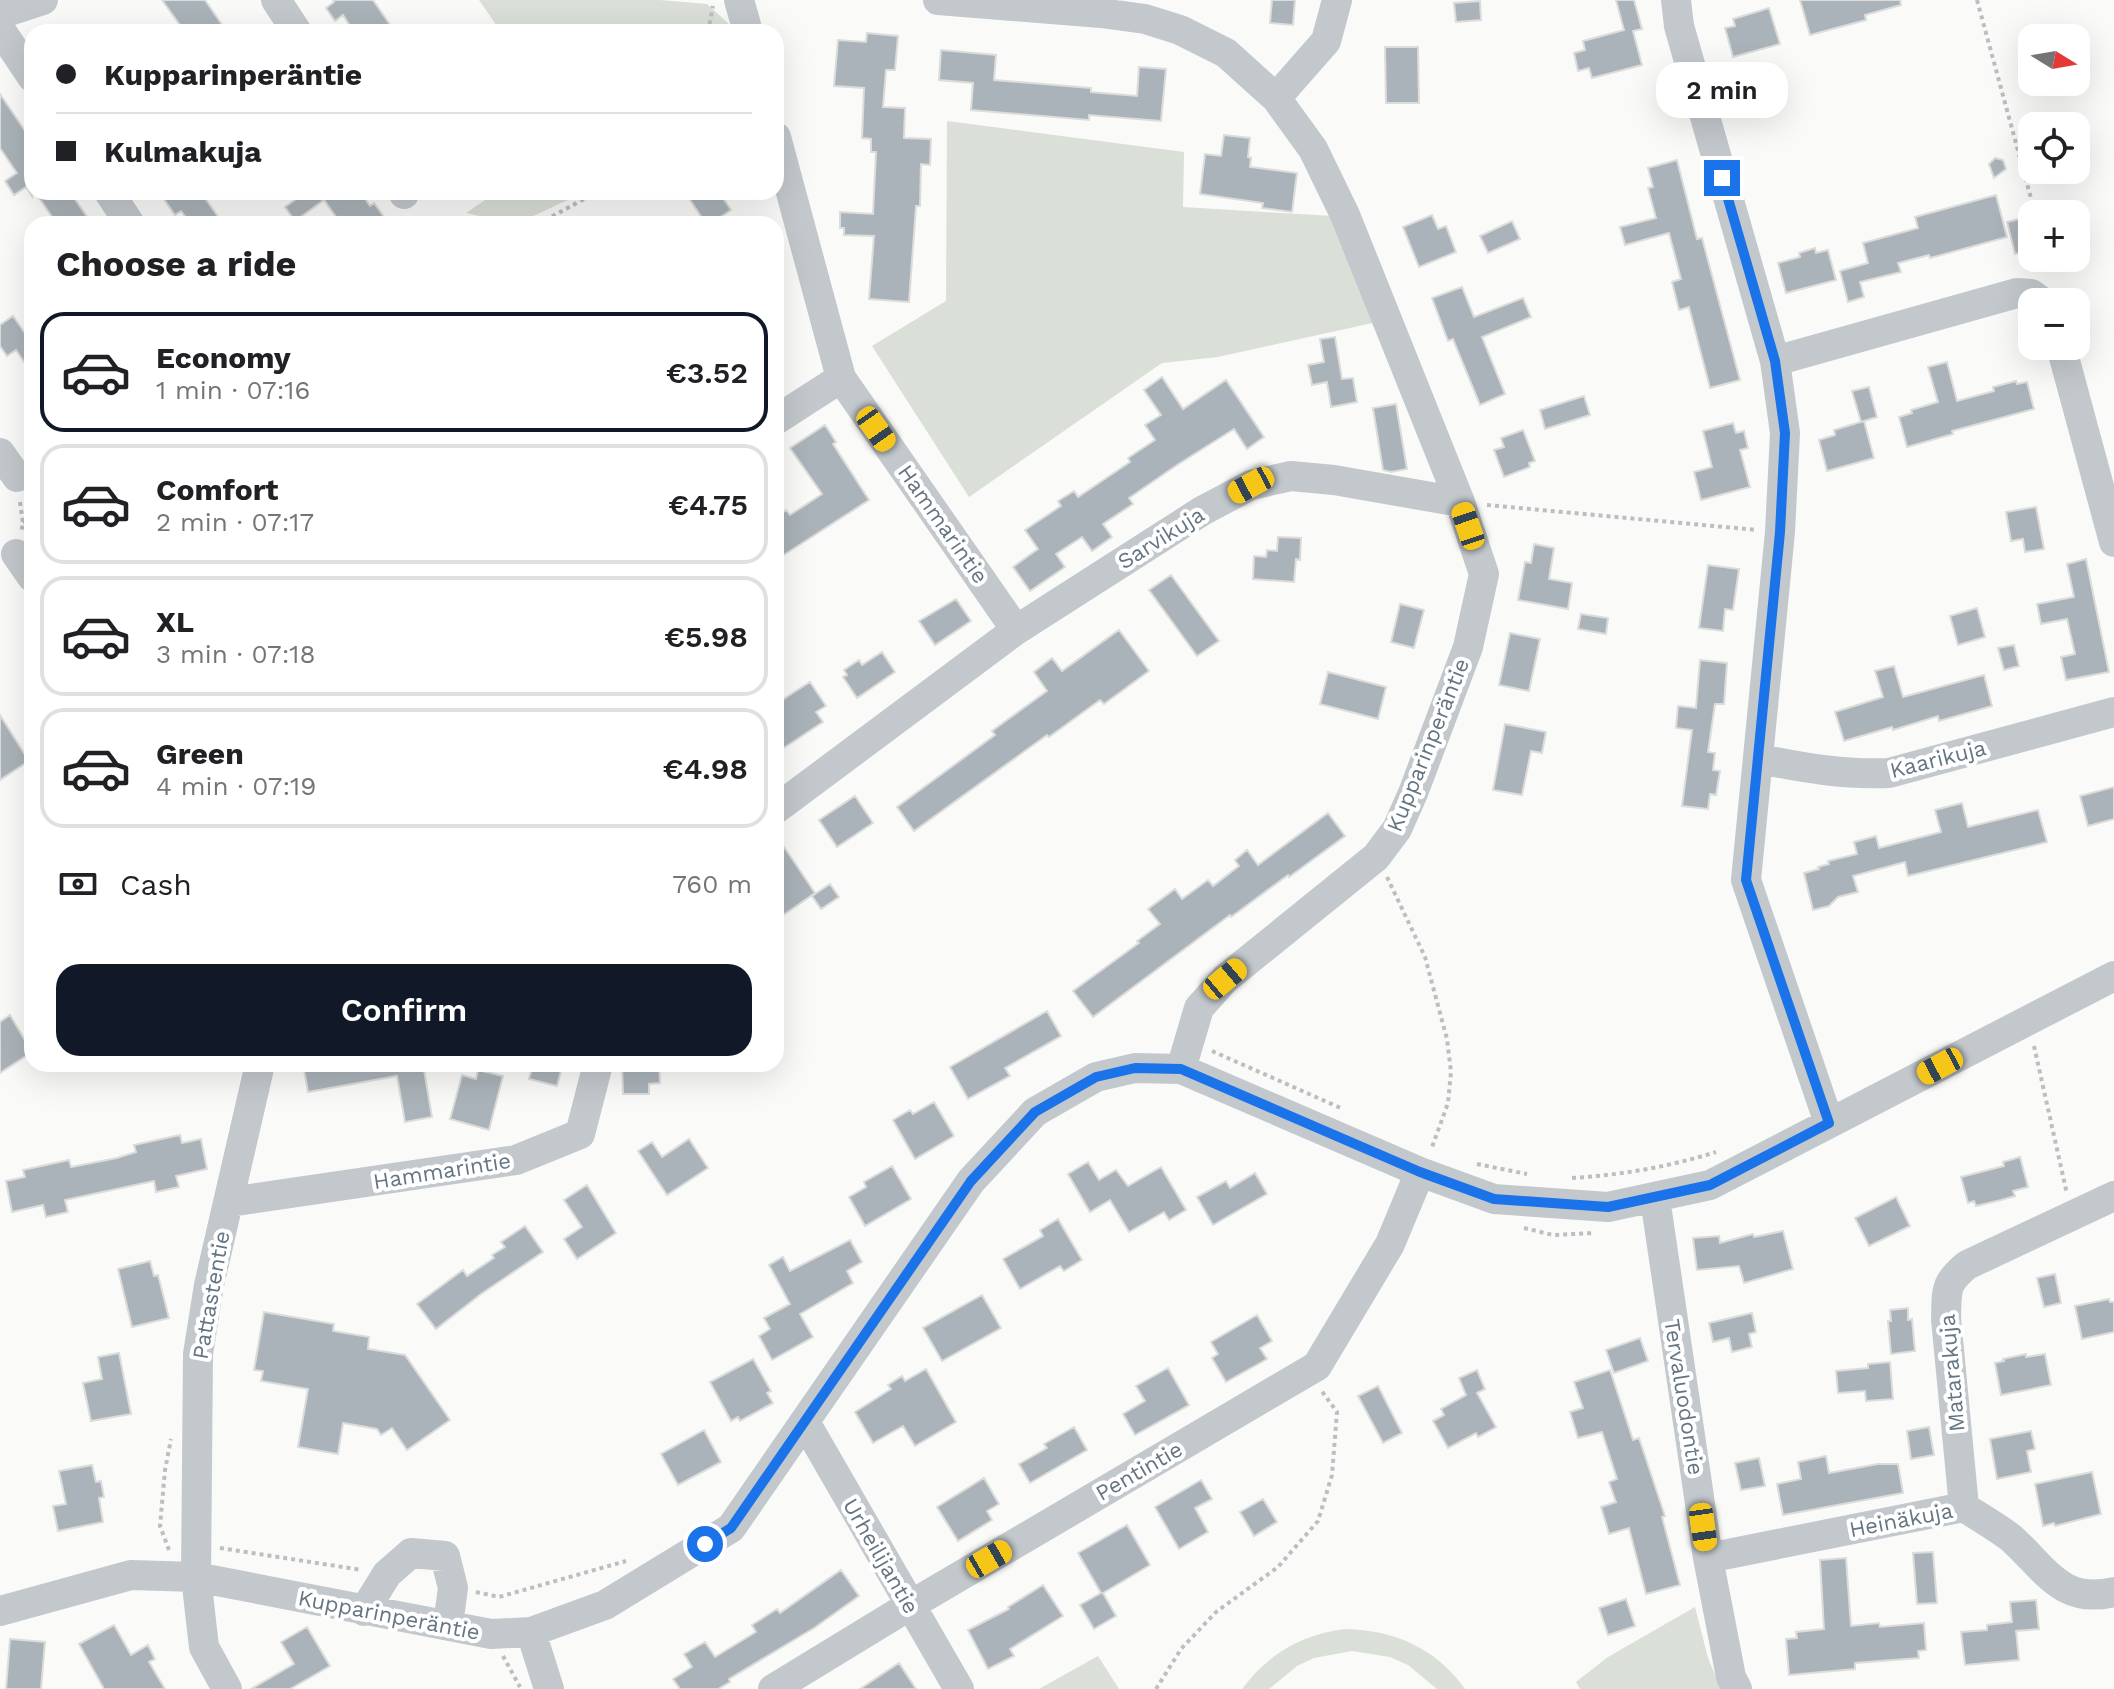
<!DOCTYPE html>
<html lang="en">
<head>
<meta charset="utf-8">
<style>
  :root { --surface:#fff; --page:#f6f6f6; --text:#202124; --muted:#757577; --line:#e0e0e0; --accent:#111827 }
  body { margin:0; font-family:"Work Sans",sans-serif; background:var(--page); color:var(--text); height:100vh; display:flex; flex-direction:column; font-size:30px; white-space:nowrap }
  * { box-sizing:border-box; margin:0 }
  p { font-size:26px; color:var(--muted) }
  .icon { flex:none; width:44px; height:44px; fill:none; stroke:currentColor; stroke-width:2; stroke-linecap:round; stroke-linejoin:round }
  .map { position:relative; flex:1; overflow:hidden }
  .sheet { position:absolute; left:24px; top:216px; width:760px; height:856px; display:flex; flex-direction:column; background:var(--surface); border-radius:24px; box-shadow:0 8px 32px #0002 }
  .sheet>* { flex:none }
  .hud { position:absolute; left:24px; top:24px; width:760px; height:176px; border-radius:24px; box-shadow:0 8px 32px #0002; display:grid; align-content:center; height:176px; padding:0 32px; background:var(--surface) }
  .needle { width:52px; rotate:101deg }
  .tools { position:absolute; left:2018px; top:24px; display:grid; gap:16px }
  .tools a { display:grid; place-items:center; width:72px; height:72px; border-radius:16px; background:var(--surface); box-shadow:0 8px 32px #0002; font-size:40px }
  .end { position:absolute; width:36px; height:36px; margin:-18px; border:10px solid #1a73e8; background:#fff; box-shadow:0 0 0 4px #fff }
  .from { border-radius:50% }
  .bubble { position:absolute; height:56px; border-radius:24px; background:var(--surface); box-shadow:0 8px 32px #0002; font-size:26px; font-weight:600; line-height:56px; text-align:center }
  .car { position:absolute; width:24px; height:48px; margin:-24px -12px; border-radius:10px; box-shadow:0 0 6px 2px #0007; background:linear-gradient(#f5c518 24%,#345 0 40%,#f5c518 0 76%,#345 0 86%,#f5c518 0) }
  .hud b { display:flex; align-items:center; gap:28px; height:76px; font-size:30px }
  .hud b+b { border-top:2px solid var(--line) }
  .hud i { width:20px; height:20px; background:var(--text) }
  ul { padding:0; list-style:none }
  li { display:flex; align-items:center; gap:24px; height:120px; margin:0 16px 12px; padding:0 16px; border:4px solid var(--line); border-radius:24px }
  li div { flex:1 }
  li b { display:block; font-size:30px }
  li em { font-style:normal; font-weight:600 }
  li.on { border-color:var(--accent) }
  li>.icon { width:72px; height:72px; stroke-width:1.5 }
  h2 { padding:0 32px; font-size:36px; line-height:96px }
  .pay { display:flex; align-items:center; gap:20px; height:88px; padding:0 32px; font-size:30px }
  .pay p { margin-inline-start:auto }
  .action { display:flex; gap:16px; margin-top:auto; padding:16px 32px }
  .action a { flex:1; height:92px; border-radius:24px; background:var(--accent); color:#fff; font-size:32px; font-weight:600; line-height:92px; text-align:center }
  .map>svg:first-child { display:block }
  .green { fill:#dadfd7 }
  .building { fill:#aab3b9; stroke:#dcdcda; stroke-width:2 }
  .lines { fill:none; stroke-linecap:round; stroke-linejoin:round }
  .path { stroke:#bbbfc2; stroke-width:4; stroke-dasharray:4 4; stroke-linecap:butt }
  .minor { stroke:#c3c8cc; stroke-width:30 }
  .route { stroke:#1a73e8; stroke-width:10 }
  .labels { text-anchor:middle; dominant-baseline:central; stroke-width:8; stroke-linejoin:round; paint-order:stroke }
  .street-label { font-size:22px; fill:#657683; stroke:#fff }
</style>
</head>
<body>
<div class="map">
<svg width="2114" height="1689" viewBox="0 0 2114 1689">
  <rect width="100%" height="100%" fill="#fafaf8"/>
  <path class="green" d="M479,0H660L707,4L731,26L732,32H501Z
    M947,121L1184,152L1183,207L1332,216L1377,322L1218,357L1162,363L969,497L872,346L946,301Z
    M497,192H585L516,224L466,213Z
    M1695,1607L1708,1658L1721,1689H1580L1576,1682L1608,1657Z
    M1345,1629C1394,1630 1436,1648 1465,1689H1437L1408,1665L1390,1657L1352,1651L1314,1658L1297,1666L1269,1689H1242C1269,1653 1301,1635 1345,1629Z
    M1098,1656L1119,1689H1039Z"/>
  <path class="building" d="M162,0H205L227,32H185Z
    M333,0H373L395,32H354L343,15L335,21L326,8L334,2Z
    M1272,0H1295L1293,25L1270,23Z
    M1616,0H1634L1642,29L1633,31L1642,65L1592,78L1589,68L1578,71L1574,53L1585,50L1583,41L1624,30Z
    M1800,0H1900L1901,5L1865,15L1866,20L1810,35Z
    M1480,1L1481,20L1456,22L1454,3Z
    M1769,8L1780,44L1733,57L1725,28L1735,26L1733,19Z
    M867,33L898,36L895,70H886L883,107L905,108L904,138L931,139L930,165L921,164L920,206H916L909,302L869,299L874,236L844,235V228H840V212L873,214L876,152H871V139L862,138L864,88L834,86L838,40L866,42Z
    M1385,47H1418L1419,103H1386Z
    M941,50L996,55L994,80L1091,88V92L1137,96L1139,67L1166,69L1161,121L1089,115V120L971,110L973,83L939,80Z
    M0,94L32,141V196L26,187L14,195L5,181L17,173L0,148Z
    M1224,135L1250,138L1248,157L1251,158L1250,167L1297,173L1292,212L1262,208L1263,203L1200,194L1205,154L1221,156Z
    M1995,158L2003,160L2006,169L1994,178L1989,164Z
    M1677,160L1697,239L1702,238L1740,380L1710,388L1689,307L1679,310L1672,282L1681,279L1669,233L1625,245L1620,227L1656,218L1648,188L1653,187L1648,168Z
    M35,192H70L92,224H57Z
    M159,192H207L203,195L223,224H191L181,211L175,215Z
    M306,192H361L370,206L374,203L389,224H341L324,200L295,221L285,207Z
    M685,192H719L731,210L710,224H706Z
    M1996,195L2007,237L1930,258L1929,255L1898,263L1901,272L1860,282L1864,297L1848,302L1840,271L1868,263L1863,243L1918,228L1915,217Z
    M1432,215L1438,229L1446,226L1456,252L1419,267L1403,227Z
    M2023,218L2031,250L2015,254L2007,222Z
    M1512,221L1520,239L1488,253L1480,236Z
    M1815,248L1816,253L1828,250L1836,280L1786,293L1778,263L1800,257L1799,253Z
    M1462,287L1474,317L1523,298L1531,317L1482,337L1505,394L1480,405L1453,339L1448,341L1432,298Z
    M13,316L32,343V374L16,350L7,356L0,346V325Z
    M1335,337L1342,379L1353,378L1357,402L1331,407L1327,382L1312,385L1308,365L1324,362L1320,339Z
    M1947,362L1957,401L1994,391L1993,387L2016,381L2017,384L2027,382L2034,409L1952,431L1953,434L1907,447L1899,417L1912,413L1911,410L1938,402L1928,367Z
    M1162,377L1183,409L1226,380L1264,437L1247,449L1234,429L1177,465L1129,498L1133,504L1103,524L1112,537L1092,551L1082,537L1056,554L1065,567L1030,591L1013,567L1038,549L1025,530L1061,506L1058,501L1074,491L1078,497L1130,462L1128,458L1155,440L1145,425L1161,415L1144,390Z
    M1869,387L1877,417L1861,422L1852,391Z
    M1584,396L1590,415L1545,429L1540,410Z
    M1396,404L1407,469L1391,472L1383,470L1373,408Z
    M1864,421L1874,458L1827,471L1819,440L1835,435L1834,430Z
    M1733,423L1736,433L1744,431L1748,448L1740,450L1750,487L1701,500L1694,472L1712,467L1703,431Z
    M825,425L836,442L833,444L869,500L776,560V517L786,510L790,515L822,494L790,448Z
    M1523,430L1535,461L1529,463L1530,467L1504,477L1494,450L1504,447L1501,438Z
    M2036,507L2044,549L2025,552L2023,539L2011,541L2006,512Z
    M1278,537L1301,538L1300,560L1296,559L1294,582L1253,579L1254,556L1266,557L1267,550L1277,551Z
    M1534,544L1554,548L1549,579L1572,583L1568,609L1518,600L1525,562L1531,563Z
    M2086,559L2109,672L2066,680L2061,657L2075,654L2067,619L2041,624L2037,604L2074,597L2067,564Z
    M1708,565L1739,569L1733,610L1725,609L1723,631L1699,628Z
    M1171,575L1219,641L1197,656L1149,590Z
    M956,599L971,621L935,645L919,621Z
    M1400,604L1424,610L1414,648L1391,642Z
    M1977,608L1985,637L1958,645L1950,616Z
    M1581,614L1608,618L1606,634L1578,629Z
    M1119,630L1149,671L1104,704L1100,700L1049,737L1047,735L914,831L897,807L995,735L992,731L1047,691L1034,672L1052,658L1062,671Z
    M1510,633L1540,639L1529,691L1499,685Z
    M2014,645L2019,666L2004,670L1998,648Z
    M882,652L895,672L857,698L843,677L847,675L844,670L859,660L862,665Z
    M1700,660L1727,663L1724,704H1715L1708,752L1715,753L1713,770L1720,771L1716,795L1710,794L1708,809L1682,806L1692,730L1676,728L1678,706L1696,708Z
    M1894,666L1903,697L1984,675L1992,706L1939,721L1938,716L1893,730L1892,727L1844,741L1835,712L1883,697L1875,671Z
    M1328,672L1386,687L1378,719L1320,704Z
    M810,682L826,706L816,712L823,722L776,753V704Z
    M0,715L29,761L0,780Z
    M1505,724L1546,732L1542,753L1531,751L1522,795L1493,790Z
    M2114,787V819L2088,826L2080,796Z
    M855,796L873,823L837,847L819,820Z
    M1962,803L1968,827L2038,810L2047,842L1908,876L1905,862L1853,876L1858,892L1838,897L1829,906L1813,910L1804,873L1819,869L1818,867L1829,864L1828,861L1857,854L1854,842L1876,836L1879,848L1941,832L1935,810Z
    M1328,813L1345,836L1289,877L1288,875L1231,917L1230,915L1093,1017L1073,991L1139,943L1137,941L1160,924L1148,909L1175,889L1182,899L1208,880L1213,886L1239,866L1235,860L1247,850L1258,865Z
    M776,835L815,893L776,920Z
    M830,884L839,897L821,909L812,896Z
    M1047,1011L1061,1036L1005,1068L1010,1076L968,1099L950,1067Z
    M10,1015L32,1052L0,1073V1022Z
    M303,1064H423L432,1117L405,1122L397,1076L308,1092Z
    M533,1064H563L557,1086L529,1079Z
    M622,1064H659L660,1083L649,1084V1094H623Z
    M478,1070L503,1076L489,1130L450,1119L462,1075L476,1079Z
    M934,1102L954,1136L915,1159L893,1120L910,1110L913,1114Z
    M180,1135L182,1143L201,1139L207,1169L176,1176L179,1187L156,1192L154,1181L65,1200L68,1212L46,1217L43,1205L12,1212L6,1181L25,1177L23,1170L69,1160L71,1167L117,1158L136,1152L134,1145Z
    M689,1139L708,1168L667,1195L638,1151L652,1142L662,1157Z
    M2020,1157L2028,1187L2013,1191L2015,1196L2001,1200L1976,1206L1974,1201L1968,1203L1961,1177L2004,1166L2003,1162Z
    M1088,1162L1099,1180L1116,1170L1128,1186L1161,1167L1186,1210L1169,1220L1164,1212L1129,1232L1110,1200L1090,1212L1068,1174Z
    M892,1166L911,1199L865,1226L849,1197L866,1187L864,1182Z
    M1255,1173L1267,1194L1213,1225L1197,1197L1226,1181L1230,1188Z
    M587,1185L616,1233L577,1259L564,1239L582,1227L564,1200Z
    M1896,1197L1910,1226L1869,1246L1855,1218Z
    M1058,1219L1082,1260L1064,1271L1060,1266L1020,1289L1003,1259L1043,1236L1040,1230Z
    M525,1226L543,1252L481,1294L436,1329L417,1304L463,1270L467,1276L494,1258L492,1255L505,1247L501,1242Z
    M1783,1231L1793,1269L1744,1283L1739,1266L1697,1270L1693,1238L1719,1236L1720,1243L1753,1234L1754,1237Z
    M850,1240L862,1262L847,1271L853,1283L800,1314L813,1337L772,1360L759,1336L770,1329L764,1318L790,1304L769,1265L783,1257L790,1271Z
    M150,1261L154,1276L158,1275L169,1318L132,1327L118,1269Z
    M2055,1274L2061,1303L2044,1307L2037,1278Z
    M982,1295L1001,1328L942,1361L923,1328Z
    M2109,1299L2110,1302H2114V1332L2082,1339L2075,1306Z
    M1908,1308V1320L1912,1319L1915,1351L1891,1354L1888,1321H1891L1890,1310Z
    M264,1312L334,1324L333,1331L369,1337L368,1349L405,1355L450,1420L407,1450L392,1428L381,1435L377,1429L343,1423L338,1454L298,1447L308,1389L261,1381L263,1371L254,1370Z
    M1752,1313L1756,1332L1749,1334L1752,1347L1732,1352L1729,1338L1713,1342L1709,1323Z
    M1257,1315L1272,1341L1260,1348L1267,1359L1226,1382L1212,1358L1218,1354L1211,1342Z
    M1640,1338L1648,1361L1614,1373L1606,1350Z
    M119,1353L131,1414L91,1421L83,1383L102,1379L98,1357Z
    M2026,1354V1357L2045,1354L2051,1385L2001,1395L1995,1363L2004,1361L2003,1359Z
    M753,1359L771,1391L767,1393L773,1403L740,1421L738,1417L731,1421L710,1382Z
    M1890,1362L1893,1399L1866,1401L1865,1391L1838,1393L1836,1371L1868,1368V1364Z
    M1168,1368L1189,1405L1135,1435L1123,1414L1145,1401L1136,1386Z
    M926,1369L956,1422L915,1446L903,1426L873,1443L855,1412L891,1389L888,1385L902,1376L905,1381Z
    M1477,1370L1485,1389L1477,1393L1496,1427L1478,1437L1476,1433L1448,1448L1433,1421L1444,1415L1441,1409L1466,1395L1459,1378Z
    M1610,1370L1633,1440L1639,1438L1665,1516L1662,1517L1680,1585L1646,1594L1629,1528L1609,1534L1601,1507L1616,1502L1609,1482L1617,1479L1602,1432L1578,1438L1570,1412L1583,1408L1574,1382Z
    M1378,1386L1402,1433L1383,1443L1358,1396Z
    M1074,1427L1087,1450L1030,1483L1019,1464L1047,1448L1044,1444Z
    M1929,1427L1934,1455L1911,1459L1907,1431Z
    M704,1430L721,1462L678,1485L661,1454Z
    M2031,1431L2035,1449L2027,1451L2031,1472L1997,1479L1990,1439Z
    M1826,1456L1829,1473L1878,1464H1898L1903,1493L1783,1515L1777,1484L1801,1479L1798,1462Z
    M1759,1458L1765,1486L1741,1490L1735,1463Z
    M92,1465L96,1482L101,1481L104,1497L99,1498L103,1522L58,1531L53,1506L66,1504L59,1471Z
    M2092,1472L2101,1514L2055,1526L2054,1523L2043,1526L2035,1484Z
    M984,1478L999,1504L987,1511L992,1520L958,1541L937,1507Z
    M1201,1480L1212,1499L1195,1508L1208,1532L1179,1549L1155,1507Z
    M1263,1499L1277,1522L1254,1536L1240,1512Z
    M1127,1525L1150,1565L1103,1593L1116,1616L1094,1629L1080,1605L1101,1593L1078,1553Z
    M1933,1552L1937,1603L1917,1604L1913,1553Z
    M1846,1558L1851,1626L1879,1623L1880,1627L1924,1623L1926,1650L1918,1651L1919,1658L1855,1663V1669L1789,1675L1786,1639L1797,1638L1796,1632L1824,1629L1820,1560Z
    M841,1570L859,1596L814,1628L729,1679L730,1682L718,1689H680L673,1679L692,1667L684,1654L705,1642L715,1657L756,1632L752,1625L777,1609L780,1613Z
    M1043,1585L1063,1616L1010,1649L1014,1656L988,1669L968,1630L1009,1609L1008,1607Z
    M1626,1599L1635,1626L1608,1635L1599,1608Z
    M2036,1600L2039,1629L2016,1631L2019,1660L1965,1665L1961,1632L1987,1630V1625L2012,1622L2010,1602Z
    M114,1625L131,1655L148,1645L155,1659L149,1662L165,1689H104L79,1644Z
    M307,1627L330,1666L290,1689H251L294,1664L281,1642Z
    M10,1639L45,1642L41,1689H6Z
    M899,1663L916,1689H860Z"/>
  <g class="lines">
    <path class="path" d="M1977,0L2032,202
      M708,32L713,6
      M538,224L597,192
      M20,502L23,523L21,533
      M1487,505L1757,530
      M23,523L32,517
      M1387,877L1425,957L1447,1039L1451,1072L1448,1103L1431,1150
      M2034,1046L2067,1194
      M1212,1051L1343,1109
      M1477,1164L1527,1174
      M1572,1178C1621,1175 1668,1167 1716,1152
      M1524,1228L1553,1235L1594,1233
      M220,1548L362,1570
      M169,1550L160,1526L165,1470L171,1439
      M476,1592L499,1597L626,1561
      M503,1656L520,1687
      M1156,1689L1181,1649L1216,1612L1278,1567L1318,1521L1332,1475L1337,1412L1321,1390"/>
    <path class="minor" d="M276,0L297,32
      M739,0L748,32
      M938,0L1101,13L1102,0
      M1676,0L1679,26L1775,361L1785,433L1780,532L1746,880L1829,1123
      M1101,13L1145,19L1180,30L1226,53L1276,98L1313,149L1345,215L1460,502L1484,574L1468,647L1413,793L1397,829L1376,857L1225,979L1199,1008L1181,1069
      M0,14L43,0
      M0,29L32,77
      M1276,98L1326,41L1337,0
      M776,137L841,378L1016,630L776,809
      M109,192L130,224
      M403,192L404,194
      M2061,346L2114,542
      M1775,361L2017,293L2031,294L2042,302
      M776,420L841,378
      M0,453L17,477
      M16,554L32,577
      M1016,630L1202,511L1251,485L1291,476L1334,480L1460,502
      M1760,759C1804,768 1844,775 1889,773L2114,712
      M1655,1198L1708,1558L1731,1677L1737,1689
      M229,1202L516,1160L580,1134L598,1064
      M805,1422L959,1689
      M1964,1507L1946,1319C1947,1290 1944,1284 1967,1265L2114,1196
      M1708,1558L1964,1507C1979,1517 1997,1527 2011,1538C2045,1568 2061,1605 2114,1592
      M0,1611L131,1575L196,1577L491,1634L531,1632L605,1605L731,1528L971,1181L1035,1112L1096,1077L1135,1068L1181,1069L1420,1172L1494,1199L1608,1207L1710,1185L2114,976
      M364,1611L387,1574L411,1553L445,1556L453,1588L448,1625
      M531,1632L549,1689
      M227,1689L204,1647L196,1577L198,1354L209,1285L260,1064
      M773,1689L909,1606L1317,1366L1390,1244L1420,1172"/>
  </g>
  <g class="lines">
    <path class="route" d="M705,1544L731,1528L971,1181L1035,1112L1096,1077L1135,1068L1181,1069L1420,1172L1494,1199L1608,1207L1710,1185L1829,1123L1746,880L1780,532L1785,433L1775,361L1722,178"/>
  </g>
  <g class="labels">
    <g class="street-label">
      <text transform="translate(943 524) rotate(55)">Hammarintie</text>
      <text transform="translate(1161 538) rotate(-32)">Sarvikuja</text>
      <text transform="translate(1428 745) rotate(-68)">Kupparinperäntie</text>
      <text transform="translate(1938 759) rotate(-14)">Kaarikuja</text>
      <text transform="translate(442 1171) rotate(-9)">Hammarintie</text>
      <text transform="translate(211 1295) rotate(-80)">Pattastentie</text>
      <text transform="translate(1952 1373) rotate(-95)">Matarakuja</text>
      <text transform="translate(1684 1397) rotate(81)">Tervaluodontie</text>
      <text transform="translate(1139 1471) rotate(-30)">Pentintie</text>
      <text transform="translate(1901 1520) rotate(-11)">Heinäkuja</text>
      <text transform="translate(881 1556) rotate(60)">Urheilijantie</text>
      <text transform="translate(389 1615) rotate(11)">Kupparinperäntie</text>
    </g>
  </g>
</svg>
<div class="tools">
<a><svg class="needle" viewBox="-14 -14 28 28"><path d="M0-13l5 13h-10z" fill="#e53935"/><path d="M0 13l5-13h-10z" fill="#757577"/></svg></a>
<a><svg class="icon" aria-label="locate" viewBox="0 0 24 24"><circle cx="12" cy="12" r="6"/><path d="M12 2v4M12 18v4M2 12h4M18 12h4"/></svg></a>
<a>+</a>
<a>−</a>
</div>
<i class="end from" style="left:705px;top:1544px"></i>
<i class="end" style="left:1722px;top:178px"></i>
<div class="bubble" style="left:1656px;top:62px;width:132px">2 min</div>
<i class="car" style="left:876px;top:429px;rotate:145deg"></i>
<i class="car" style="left:1251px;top:485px;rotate:242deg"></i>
<i class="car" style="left:1468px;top:526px;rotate:341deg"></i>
<i class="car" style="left:1225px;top:979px;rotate:50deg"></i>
<i class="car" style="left:1940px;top:1066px;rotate:242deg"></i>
<i class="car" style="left:1703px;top:1527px;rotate:172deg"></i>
<i class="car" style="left:989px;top:1559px;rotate:60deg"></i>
<div class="hud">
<b><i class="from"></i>Kupparinperäntie</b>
<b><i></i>Kulmakuja</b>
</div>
<section class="sheet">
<h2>Choose a ride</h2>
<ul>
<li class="on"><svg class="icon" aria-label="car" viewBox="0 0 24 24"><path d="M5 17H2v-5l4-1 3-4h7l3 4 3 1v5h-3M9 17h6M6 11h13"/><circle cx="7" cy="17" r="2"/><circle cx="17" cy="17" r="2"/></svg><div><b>Economy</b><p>1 min · 07:16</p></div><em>€3.52</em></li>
<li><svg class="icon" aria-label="car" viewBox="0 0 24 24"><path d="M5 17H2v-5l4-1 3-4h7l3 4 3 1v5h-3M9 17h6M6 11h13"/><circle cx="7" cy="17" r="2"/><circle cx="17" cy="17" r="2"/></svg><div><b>Comfort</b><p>2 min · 07:17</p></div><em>€4.75</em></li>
<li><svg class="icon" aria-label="car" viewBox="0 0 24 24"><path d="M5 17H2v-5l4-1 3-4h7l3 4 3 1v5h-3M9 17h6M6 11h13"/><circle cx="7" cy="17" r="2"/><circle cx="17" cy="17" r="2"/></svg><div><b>XL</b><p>3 min · 07:18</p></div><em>€5.98</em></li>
<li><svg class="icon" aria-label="car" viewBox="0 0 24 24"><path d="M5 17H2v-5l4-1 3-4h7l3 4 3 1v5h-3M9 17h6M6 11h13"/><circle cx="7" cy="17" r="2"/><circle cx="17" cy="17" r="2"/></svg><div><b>Green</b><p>4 min · 07:19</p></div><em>€4.98</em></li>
</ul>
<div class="pay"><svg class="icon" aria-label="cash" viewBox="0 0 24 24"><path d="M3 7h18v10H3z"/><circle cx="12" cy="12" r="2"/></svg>Cash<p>760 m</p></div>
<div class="action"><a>Confirm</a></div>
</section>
</div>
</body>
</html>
